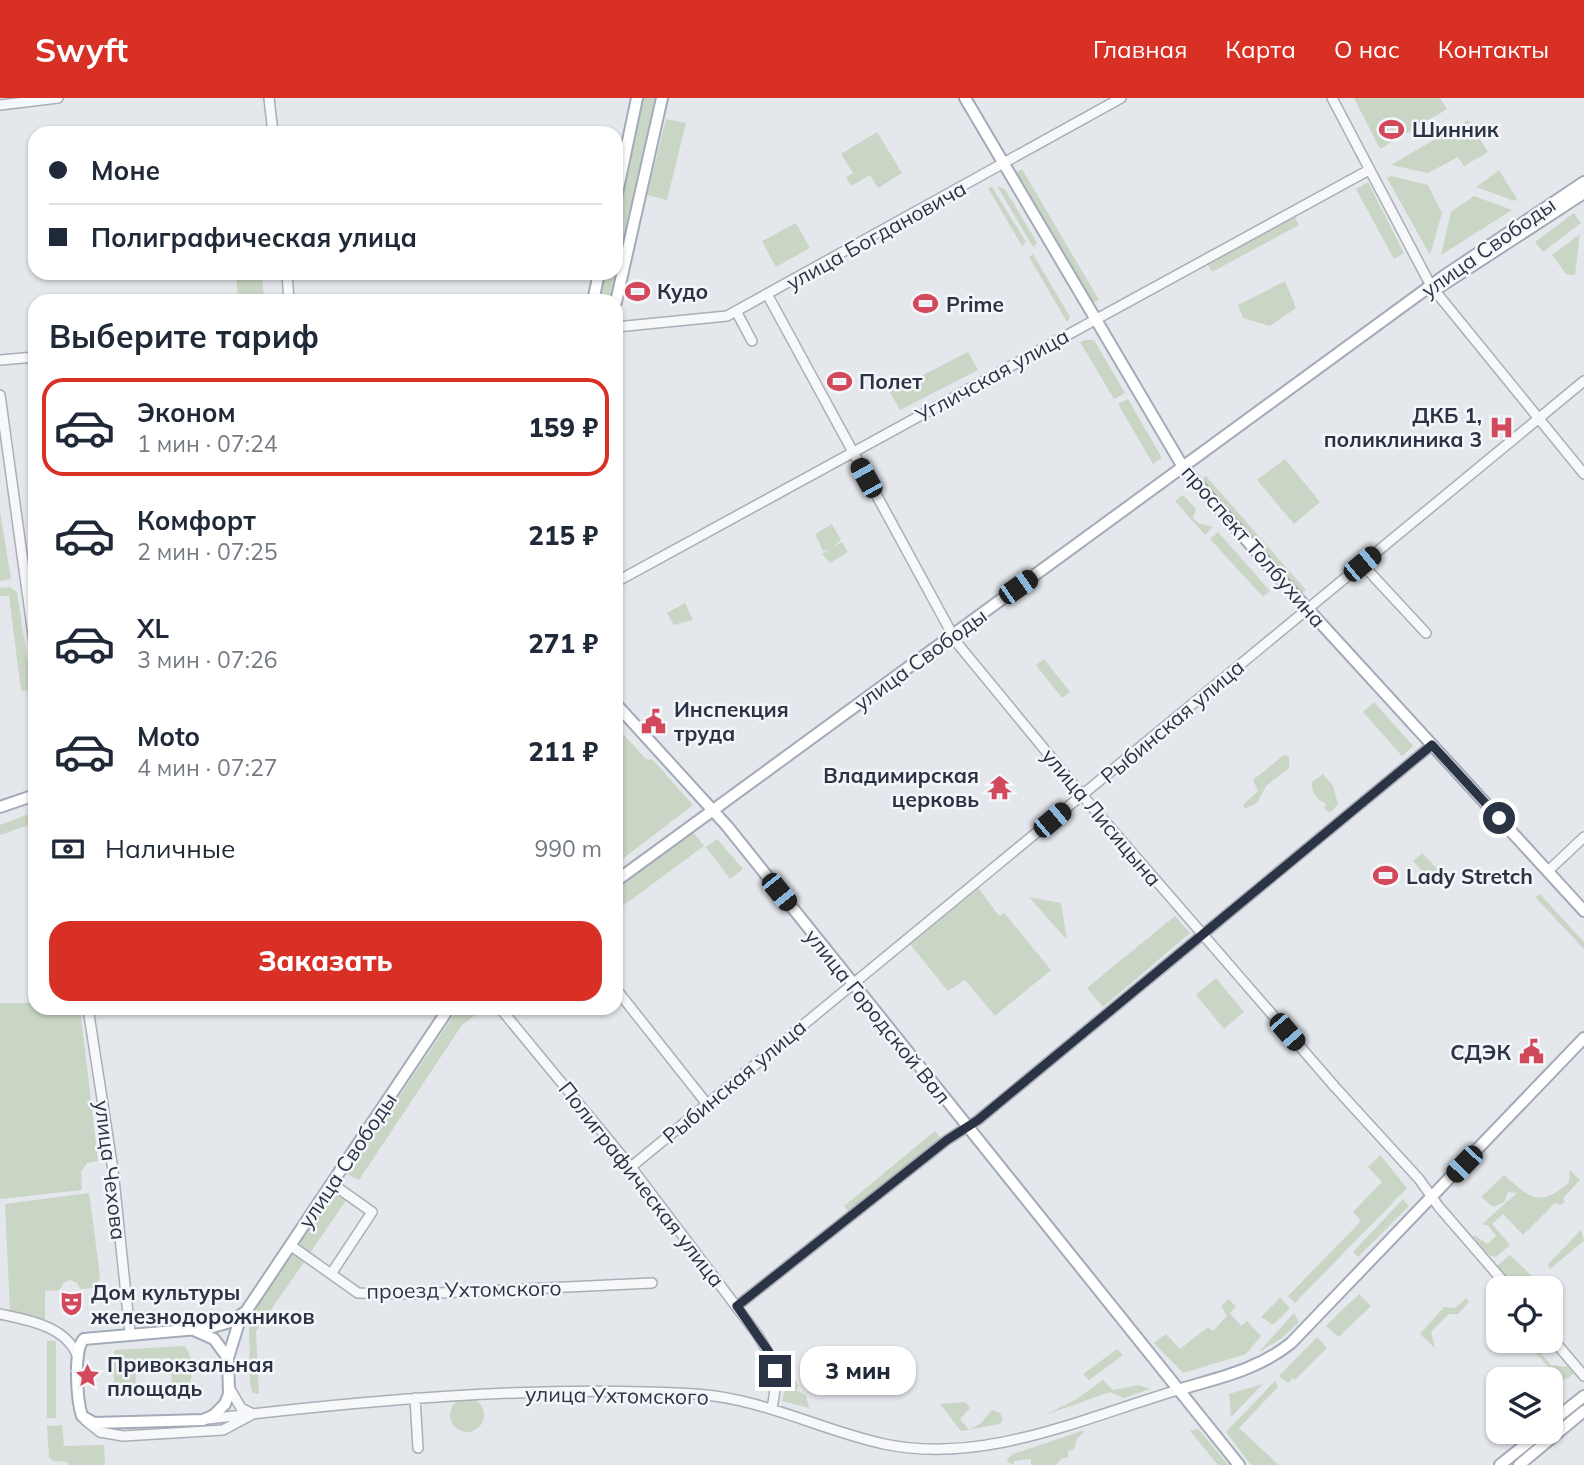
<!DOCTYPE html>
<html lang="ru">
<head>
<meta charset="utf-8">
<style>
  :root { --surface:#fff; --page:#f6f6f7; --text:#1f2937; --muted:#747a83; --line:#e0e1e3; --accent:#d93025 }
  body { margin:0; font-family:Mulish,sans-serif; background:var(--page); color:var(--text); height:100vh; display:flex; flex-direction:column; font-size:26px; white-space:nowrap }
  * { box-sizing:border-box; margin:0 }
  p { font-size:23px; color:var(--muted) }
  .icon { flex:none; width:38px; height:38px; fill:none; stroke:currentColor; stroke-width:2; stroke-linecap:round; stroke-linejoin:round }
  .map { position:relative; flex:1; overflow:hidden }
  .side { position:absolute; left:28px; top:196px; width:595px; height:721px; display:flex; flex-direction:column; background:var(--surface); border-radius:21px; box-shadow:0 2px 5px #0004 }
  .side>* { flex:none }
  .banner { position:absolute; left:28px; top:28px; width:595px; height:154px; border-radius:21px; box-shadow:0 2px 5px #0004; display:grid; align-content:center; height:154px; padding:0 21px; background:var(--surface) }
  .tools { position:absolute; left:1486px; top:1178px; display:grid; gap:14px }
  .tools a { display:grid; place-items:center; width:77px; height:77px; border-radius:14px; background:var(--surface); box-shadow:0 2px 5px #0004; font-size:35px }
  .end { position:absolute; width:32px; height:32px; margin:-16px; border:9px solid #2b3445; background:#fff; box-shadow:0 0 0 4px #fff }
  .from { border-radius:50% }
  .bubble { position:absolute; height:49px; border-radius:21px; background:var(--surface); box-shadow:0 2px 5px #0004; font-size:23px; font-weight:800; line-height:49px; text-align:center }
  .car { position:absolute; width:21px; height:42px; margin:-21px -10px; border-radius:9px; box-shadow:0 0 5px 2px #0007; background:linear-gradient(#222 24%,#8ab4d8 0 40%,#222 0 76%,#8ab4d8 0 86%,#222 0) }
  .banner b { display:flex; align-items:center; gap:24px; height:66px; font-size:26px }
  .banner b+b { border-top:2px solid var(--line) }
  .banner i { width:18px; height:18px; background:var(--text) }
  ul { padding:0; list-style:none }
  li { display:flex; align-items:center; gap:21px; height:98px; margin:0 14px 10px; padding:0 7px; border:4px solid transparent; border-radius:21px }
  li div { flex:1 }
  li b { display:block; font-size:26px }
  li em { font-style:normal; font-weight:800 }
  li.on { border-color:var(--accent) }
  li>.icon { width:63px; height:63px; stroke-width:1.5 }
  h2 { padding:0 21px; font-size:32px; line-height:84px }
  .pay { display:flex; align-items:center; gap:18px; height:77px; padding:0 21px; font-size:26px }
  .pay p { margin-inline-start:auto }
  .primary-button { display:flex; gap:14px; margin-top:auto; padding:14px 21px }
  .primary-button a { flex:1; height:80px; border-radius:21px; background:var(--accent); color:#fff; font-size:28px; font-weight:800; line-height:80px; text-align:center }
  header { display:flex; align-items:center; gap:42px; box-sizing:border-box; height:98px; padding:0 35px; background:var(--accent); color:#fff }
  header strong { font-size:33px }
  nav { display:flex; gap:38px; margin-inline-start:auto; font-size:24px }
  .map>svg:first-child { display:block }
  .green { fill:#c9d6c5; fill-rule:evenodd }
  .lines { fill:none; stroke-linecap:round; stroke-linejoin:round }
  .minor-casing { stroke:#a9aeb7; stroke-width:12 }
  .major-casing { stroke:#a3abb8; stroke-width:14 }
  .minor { stroke:#f7f8fa; stroke-width:9 }
  .major { stroke:#fff; stroke-width:10 }
  .route { stroke:#2b3445; stroke-width:9 }
  .labels { text-anchor:middle; dominant-baseline:central; stroke-width:5; stroke-linejoin:round; paint-order:stroke }
  .poi-label { font-size:21px; font-weight:bold; fill:#2b3445; stroke:#f4f6f9; text-anchor:start }
  .street-label { font-size:21px; fill:#2b3445; stroke:#f4f6f9 }
</style>
</head>
<body>
<header>
<strong>Swyft</strong>
<nav><a>Главная</a><a>Карта</a><a>О нас</a><a>Контакты</a></nav>
</header>
<div class="map">
<svg width="1584" height="1367" viewBox="0 0 1584 1367">
  <rect width="100%" height="100%" fill="#e4e7ec"/>
  <path class="green" d="M643,0H655L610,203H600L606,175H616V126Z
    M1354,0H1440L1447,11L1380,51Z
    M666,21L686,25L667,102L647,97Z
    M1468,22L1488,54L1464,68L1458,59L1428,75L1391,67Z
    M877,34L902,75L878,90L870,77L851,88L846,79L853,75L841,56Z
    M1022,71L1099,202L1092,205L1015,75Z
    M1499,72L1517,101L1515,103L1476,89Z
    M1391,78L1428,87L1442,115L1430,157L1387,80Z
    M1368,84L1404,155L1394,161L1356,91Z
    M997,88L1005,91L1037,145L1033,149Z
    M992,89L1026,144L1022,148L988,90Z
    M1474,98L1512,112L1441,157L1451,114Z
    M1574,115L1581,125L1543,154L1535,144Z
    M1294,118L1299,127L1212,174L1208,167Z
    M796,125L810,150L776,169L762,143Z
    M1580,136L1575,177L1566,176L1552,157Z
    M1033,156L1070,219L1067,224L1029,159Z
    M236,175H262L264,203H238Z
    M1285,183L1296,210L1270,228L1243,220L1238,207Z
    M1086,242H1094L1125,295L1114,301L1080,244Z
    M968,254L978,272L900,312L890,294Z
    M1128,301L1162,360L1153,366L1118,306Z
    M1285,361L1320,404L1294,426L1257,382Z
    M1206,378L1306,492L1300,496L1202,382Z
    M1183,397L1196,411L1193,420L1198,425L1213,429L1205,437L1175,403Z
    M0,413L11,481L0,483Z
    M832,426L841,442L832,450L842,444L848,454L830,465L822,456L830,451L823,453L815,436Z
    M1218,434L1270,493L1263,499L1210,441Z
    M10,489L17,494L32,592L21,593L9,498H0V490Z
    M685,505L693,522L674,527L667,515Z
    M1044,561L1070,594L1062,600L1036,567Z
    M1374,604L1413,648L1402,658L1363,614Z
    M616,619L623,636L646,661L653,662L693,707L616,766Z
    M1284,657L1289,659V670L1266,688L1257,705L1245,711L1243,707L1258,693L1253,682Z
    M1323,676L1333,688L1338,706L1330,715L1324,710L1326,706C1317,701 1311,695 1312,684Z
    M35,714V725L0,737V727Z
    M692,733L704,748L616,813V789Z
    M717,741L743,771L730,781L706,749Z
    M1422,755L1446,780L1436,789L1413,763Z
    M977,788L999,818L1004,815L1051,872L995,918L965,882L948,893L909,845Z
    M1540,796L1584,844V851L1535,799Z
    M1029,799L1061,805L1067,842Z
    M1175,818L1190,835L1103,909L1087,890Z
    M1216,880L1244,914L1224,931L1196,897Z
    M0,905H35V910H80L98,1063L87,1065L81,1074L82,1092L0,1101Z
    M463,910H485L462,927L359,1082L347,1076L456,914Z
    M935,1033L942,1041L850,1116L844,1108Z
    M1380,1057L1407,1090L1295,1205L1288,1198L1361,1123L1353,1114L1382,1084L1368,1069Z
    M1570,1072L1580,1082L1563,1100L1565,1104L1560,1107L1555,1105L1523,1137L1503,1116L1492,1126L1510,1147L1496,1159L1487,1157L1473,1140L1474,1137L1487,1146L1496,1138L1489,1128L1482,1126L1517,1095L1508,1094L1504,1104L1493,1109L1481,1099L1504,1077C1531,1100 1539,1111 1569,1084Z
    M334,1092L347,1101L310,1155L302,1150L299,1142Z
    M89,1095L100,1178L96,1190L80,1191L77,1185L70,1182L63,1185L60,1192L45,1193V1222L27,1221L10,1215L5,1106Z
    M1403,1101L1409,1108L1358,1159L1353,1154Z
    M1581,1132L1584,1143L1550,1171L1548,1166Z
    M292,1155L305,1163L256,1233L259,1296L253,1295L250,1286L249,1216Z
    M1510,1157L1534,1180L1525,1190H1515L1497,1168Z
    M1359,1196L1371,1208L1339,1239L1326,1228Z
    M1280,1200L1290,1210L1273,1227L1261,1219Z
    M1466,1200L1469,1204L1458,1216H1449L1431,1234L1435,1250L1420,1236L1444,1209L1455,1210Z
    M1229,1201L1236,1209L1230,1215L1241,1228L1247,1223L1261,1238L1246,1256L1183,1275L1154,1245L1166,1236L1180,1251L1208,1229L1213,1233L1227,1218L1221,1208Z
    M1294,1215L1299,1224L1282,1240L1259,1254Z
    M1317,1239L1327,1250L1295,1282L1293,1280L1288,1285L1279,1278Z
    M47,1243H56V1320H47Z
    M1526,1243H1530L1551,1267L1568,1269L1574,1276L1561,1284Z
    M184,1248C193,1256 194,1280 188,1290L119,1296L115,1293L112,1260L115,1252ZM170,1260L172,1286L136,1287L135,1262Z
    M1117,1251L1123,1257L1089,1282L1083,1276Z
    M787,1280L795,1282L799,1288L796,1292L806,1297L809,1310L782,1303Z
    M1103,1282L1113,1292L1138,1287L1150,1291L1124,1300L1110,1294L1045,1317L1075,1302Z
    M1275,1283L1278,1289L1239,1330L1279,1367H1251L1226,1334Z
    M1263,1286L1231,1319L1229,1296Z
    M450 1317a17 17 0 1 1 34 0a17 17 0 1 1-34 0Z
    M965,1304L970,1310L960,1321L969,1332L980,1326L992,1312L1000,1315L1003,1322L1000,1326L961,1333L940,1306Z
    M62,1327L64,1348L104,1347L105,1367H68V1364L53,1363L49,1359L47,1328Z
    M1197,1331L1200,1333L1228,1367H1218L1190,1333Z
    M1085,1332L1077,1341L1074,1351L1068,1353V1360H1062L1056,1367H1031V1361L1014,1363V1367L1008,1364L1007,1361L1013,1356Z"/>
  <g class="lines">
    <defs>
      <path id="minor" d="M269,0L273,35
        M1332,0L1431,188L1584,376
        M0,7L58,0
        M287,175L289,203
        M767,196L957,545L1082,697L1335,989L1419,1081L1439,1109L1509,1190
        M736,213L752,243
        M616,229L727,218L1121,0
        M0,262L35,259
        M0,297L35,551
        M1362,466L1426,535
        M616,484L1369,72
        M1548,773L1584,739
        M616,891L707,1006
        M88,910L113,1072L130,1235
        M500,910L631,1069L757,1236C775,1264 779,1276 772,1310
        M631,1069L1584,283
        M290,1147L358,1195L417,1196L652,1185
        M331,1176L372,1114L331,1085
        M737,1208L947,1042L978,1022L1432,647
        M0,1216C28,1222 65,1228 77,1257
        M1550,1238L1584,1278
        M230,1291L241,1310L251,1315
        M415,1300L418,1350
        M208,1321C369,1302 533,1287 695,1296C762,1300 820,1332 884,1346C984,1367 1083,1320 1178,1292
        M85,1322L100,1334L123,1338L223,1332L251,1317"/>
      <path id="major" d="M965,0L1183,369L1284,485L1584,813
        M616,100L637,0
        M1438,190L1584,95
        M593,203L599,175
        M616,204L662,0
        M616,606L727,728L1239,1367
        M0,709L35,697
        M616,783L1444,178L1584,84
        M244,1215L230,1224L209,1230L84,1241C73,1251 77,1303 82,1318L94,1325L203,1322L214,1317L225,1306L229,1296L228,1260L239,1224L449,910
        M196,1233L214,1241L228,1260
        M1178,1292C1217,1280 1258,1272 1291,1245L1584,940
        M1550,1325L1584,1298
        M1500,1367L1541,1334
        M1519,1367L1584,1313"/>
    </defs>
    <use href="#minor" class="minor-casing"/>
    <use href="#major" class="major-casing"/>
    <use href="#minor" class="minor"/>
    <use href="#major" class="major"/>
  </g>
  <g class="lines">
    <path class="route" d="M775,1273L771,1257L737,1208L947,1042L978,1022L1432,647L1499,720"/>
  </g>
  <defs>
    <symbol id="stadium-bare" viewBox="-9 -9 18 18"><path d="M0-5a6.5 5 0 1 0 0 10a6.5 5 0 1 0 0-10ZM-3.5-1.8h7v3.6h-7Z" fill="#d1495b" stroke="#f4f6f9" stroke-width="2.5" paint-order="stroke"/></symbol>
    <symbol id="hospital-bare" viewBox="-9 -9 18 18"><path d="M-5-5h3v3.5h4V-5h3V5h-3V1.5h-4V5h-3Z" fill="#d1495b" stroke="#f4f6f9" stroke-width="2.5" paint-order="stroke"/></symbol>
    <symbol id="civic-bare" viewBox="-9 -9 18 18"><path d="M-.6-6.5H3V-4.5H.6V-3L4-1V1h2V6H-6V1h2V-1L-.6-3ZM-1.2 2.5V6h2.4V2.5Z" fill="#d1495b" stroke="#f4f6f9" stroke-width="2.5" paint-order="stroke"/></symbol>
    <symbol id="temple-bare" viewBox="-9 -9 18 18"><path d="M0-6L5-2H3V0L6.5 2.5H4V6H1.5V3h-3V6H-4V2.5H-6.5L-3 0V-2H-5Z" fill="#d1495b" stroke="#f4f6f9" stroke-width="2.5" paint-order="stroke"/></symbol>
    <symbol id="theatre-bare" viewBox="-9 -9 18 18"><path d="M-5-5.5Q0-4 5-5.5V0Q5 5 0 6Q-5 5-5 0ZM-3.3-2.5H-1v1.5H-3.3ZM1-2.5H3.3v1.5H1ZM-2.8 1Q0 5.5 2.8 1Z" fill="#d1495b" stroke="#f4f6f9" stroke-width="2.5" paint-order="stroke"/></symbol>
    <symbol id="sight-bare" viewBox="-9 -9 18 18"><path d="M0-6L1.8-2.2L6-1.7L2.9 1.2L3.7 5.4L0 3.3L-3.7 5.4L-2.9 1.2L-6-1.7L-1.8-2.2Z" fill="#d1495b" stroke="#f4f6f9" stroke-width="2.5" paint-order="stroke"/></symbol>
  </defs>
  <g fill-rule="evenodd">
    <use href="#stadium-bare" x="1374" y="14" width="35" height="35"/>
    <use href="#stadium-bare" x="620" y="176" width="35" height="35"/>
    <use href="#stadium-bare" x="908" y="188" width="35" height="35"/>
    <use href="#stadium-bare" x="822" y="266" width="35" height="35"/>
    <use href="#hospital-bare" x="1484" y="312" width="35" height="35"/>
    <use href="#civic-bare" x="636" y="606" width="35" height="35"/>
    <use href="#temple-bare" x="982" y="672" width="35" height="35"/>
    <use href="#stadium-bare" x="1368" y="760" width="35" height="35"/>
    <use href="#civic-bare" x="1514" y="936" width="35" height="35"/>
    <use href="#theatre-bare" x="54" y="1188" width="35" height="35"/>
    <use href="#sight-bare" x="70" y="1260" width="35" height="35"/>
  </g>
  <g class="labels">
    <g class="poi-label">
      <text x="1412" y="31">Шинник</text>
      <text x="657" y="193">Кудо</text>
      <text x="946" y="206">Prime</text>
      <text x="859" y="283">Полет</text>
      <text x="1482" y="317" text-anchor="end">ДКБ 1,<tspan x="1482" dy="24">поликлиника 3</tspan></text>
      <text x="674" y="611">Инспекция<tspan x="674" dy="24">труда</tspan></text>
      <text x="979" y="677" text-anchor="end">Владимирская<tspan x="979" dy="24">церковь</tspan></text>
      <text x="1406" y="778">Lady Stretch</text>
      <text x="1511" y="954" text-anchor="end">СДЭК</text>
      <text x="91" y="1194">Дом культуры<tspan x="91" dy="24">железнодорожников</tspan></text>
      <text x="107" y="1266">Привокзальная<tspan x="107" dy="24">площадь</tspan></text>
    </g>
    <g class="street-label">
      <text transform="translate(876 137) rotate(-29)">улица Богдановича</text>
      <text transform="translate(1488 149) rotate(-35)">улица Свободы</text>
      <text transform="translate(992 277) rotate(-29)">Угличская улица</text>
      <text transform="translate(1254 448) rotate(49)">проспект Толбухина</text>
      <text transform="translate(920 561) rotate(-36)">улица Свободы</text>
      <text transform="translate(1172 623) rotate(-40)">Рыбинская улица</text>
      <text transform="translate(1102 719) rotate(50)">улица Лисицына</text>
      <text transform="translate(878 918) rotate(51)">улица Городской Вал</text>
      <text transform="translate(734 983) rotate(-40)">Рыбинская улица</text>
      <text transform="translate(347 1062) rotate(-56)">улица Свободы</text>
      <text transform="translate(111 1072) rotate(83)">улица Чехова</text>
      <text transform="translate(642 1086) rotate(52)">Полиграфическая улица</text>
      <text transform="translate(464 1191) rotate(-1)">проезд Ухтомского</text>
      <text transform="translate(617 1297) rotate(1)">улица Ухтомского</text>
    </g>
  </g>
</svg>
<div class="tools">
<a><svg class="icon" aria-label="locate" viewBox="0 0 24 24"><circle cx="12" cy="12" r="6"/><path d="M12 2v4M12 18v4M2 12h4M18 12h4"/></svg></a>
<a><svg class="icon" aria-label="layers" viewBox="0 0 24 24"><path d="M12 4l9 5-9 5-9-5zM3 14l9 5 9-5"/></svg></a>
</div>
<i class="end from" style="left:1499px;top:720px"></i>
<i class="end" style="left:775px;top:1273px"></i>
<div class="bubble" style="left:800px;top:1248px;width:116px">3 мин</div>
<i class="car" style="left:866px;top:380px;rotate:331deg"></i>
<i class="car" style="left:1362px;top:466px;rotate:50deg"></i>
<i class="car" style="left:1018px;top:489px;rotate:55deg"></i>
<i class="car" style="left:1052px;top:722px;rotate:50deg"></i>
<i class="car" style="left:779px;top:794px;rotate:141deg"></i>
<i class="car" style="left:1287px;top:934px;rotate:139deg"></i>
<i class="car" style="left:1464px;top:1066px;rotate:224deg"></i>
<div class="banner">
<b><i class="from"></i>Моне</b>
<b><i></i>Полиграфическая улица</b>
</div>
<section class="side">
<h2>Выберите тариф</h2>
<ul>
<li class="on"><svg class="icon" aria-label="car" viewBox="0 0 24 24"><path d="M5 17H2v-5l4-1 3-4h7l3 4 3 1v5h-3M9 17h6M6 11h13"/><circle cx="7" cy="17" r="2"/><circle cx="17" cy="17" r="2"/></svg><div><b>Эконом</b><p>1 мин · 07:24</p></div><em>159 ₽</em></li>
<li><svg class="icon" aria-label="car" viewBox="0 0 24 24"><path d="M5 17H2v-5l4-1 3-4h7l3 4 3 1v5h-3M9 17h6M6 11h13"/><circle cx="7" cy="17" r="2"/><circle cx="17" cy="17" r="2"/></svg><div><b>Комфорт</b><p>2 мин · 07:25</p></div><em>215 ₽</em></li>
<li><svg class="icon" aria-label="car" viewBox="0 0 24 24"><path d="M5 17H2v-5l4-1 3-4h7l3 4 3 1v5h-3M9 17h6M6 11h13"/><circle cx="7" cy="17" r="2"/><circle cx="17" cy="17" r="2"/></svg><div><b>XL</b><p>3 мин · 07:26</p></div><em>271 ₽</em></li>
<li><svg class="icon" aria-label="car" viewBox="0 0 24 24"><path d="M5 17H2v-5l4-1 3-4h7l3 4 3 1v5h-3M9 17h6M6 11h13"/><circle cx="7" cy="17" r="2"/><circle cx="17" cy="17" r="2"/></svg><div><b>Moto</b><p>4 мин · 07:27</p></div><em>211 ₽</em></li>
</ul>
<div class="pay"><svg class="icon" aria-label="cash" viewBox="0 0 24 24"><path d="M3 7h18v10H3z"/><circle cx="12" cy="12" r="2"/></svg>Наличные<p>990 m</p></div>
<div class="primary-button"><a>Заказать</a></div>
</section>
</div>
</body>
</html>
